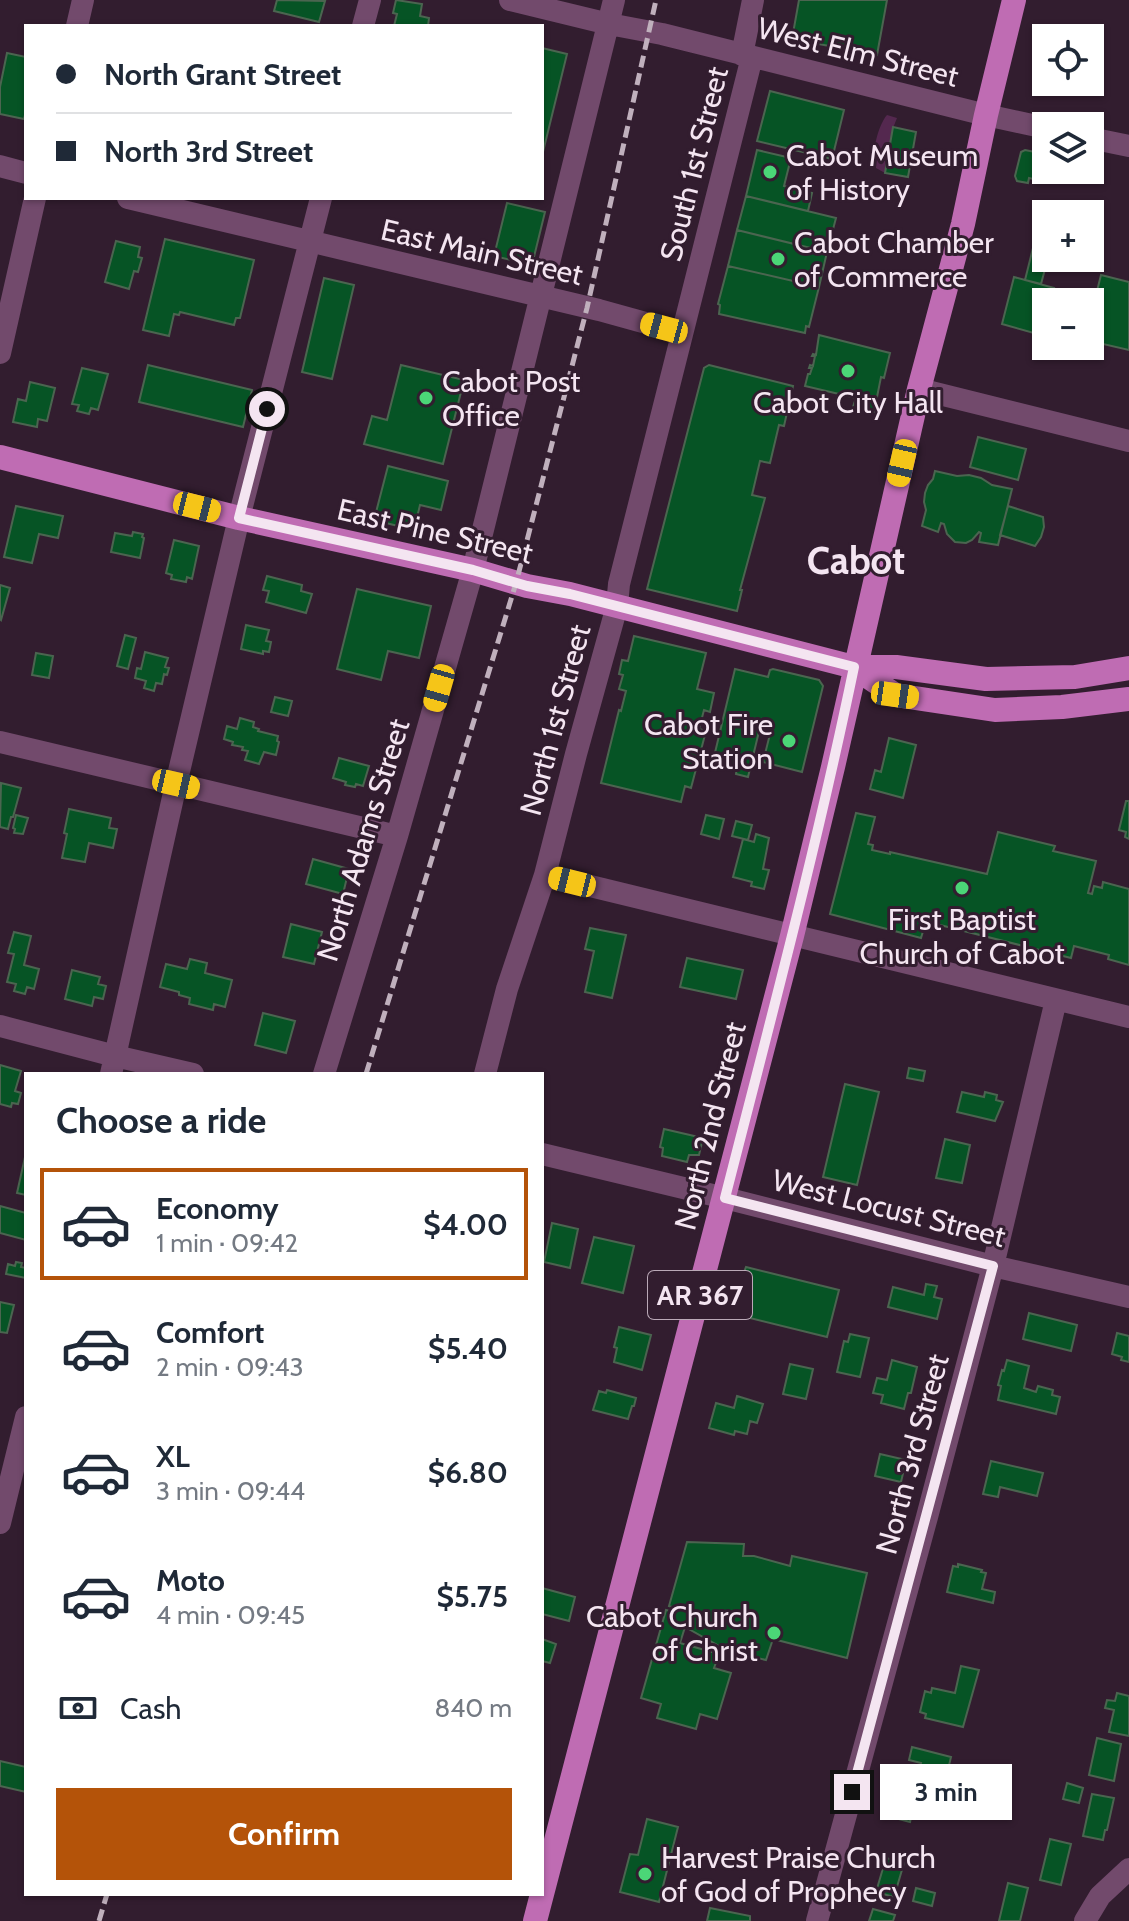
<!DOCTYPE html>
<html lang="en">
<head>
<meta charset="utf-8">
<style>
  :root { --surface:#fff; --page:#f6f6f7; --text:#1f2937; --muted:#747a83; --line:#e0e1e3; --accent:#b45309 }
  body { margin:0; font-family:Cabin,sans-serif; background:var(--page); color:var(--text); height:100vh; display:flex; flex-direction:column; font-size:30px; white-space:nowrap }
  * { box-sizing:border-box; margin:0 }
  p { font-size:26px; color:var(--muted) }
  .icon { flex:none; width:44px; height:44px; fill:none; stroke:currentColor; stroke-width:2; stroke-linecap:round; stroke-linejoin:round }
  .map { position:relative; flex:1; overflow:hidden }
  .sheet { position:absolute; left:24px; top:1072px; width:520px; height:824px; display:flex; flex-direction:column; background:var(--surface); border-radius:0px; box-shadow:0 2px 6px #0004 }
  .sheet>* { flex:none }
  .guide { position:absolute; left:24px; top:24px; width:520px; height:176px; border-radius:0px; box-shadow:0 2px 6px #0004; display:grid; align-content:center; height:176px; padding:0 32px; background:var(--surface) }
  .fabs { position:absolute; left:1032px; top:24px; display:grid; gap:16px }
  .fabs a { display:grid; place-items:center; width:72px; height:72px; border-radius:0px; background:var(--surface); box-shadow:0 2px 6px #0004; font-size:40px }
  .end { position:absolute; width:36px; height:36px; margin:-18px; border:10px solid #f4e5f1; background:#111; box-shadow:0 0 0 4px #111 }
  .from { border-radius:50% }
  .bubble { position:absolute; height:56px; border-radius:0px; background:var(--surface); box-shadow:0 2px 6px #0004; font-size:26px; font-weight:700; line-height:56px; text-align:center }
  .car { position:absolute; width:24px; height:48px; margin:-24px -12px; border-radius:10px; box-shadow:0 0 6px 2px #0007; background:linear-gradient(#f5c518 24%,#345 0 40%,#f5c518 0 76%,#345 0 86%,#f5c518 0) }
  .guide b { display:flex; align-items:center; gap:28px; height:76px; font-size:30px }
  .guide b+b { border-top:2px solid var(--line) }
  .guide i { width:20px; height:20px; background:var(--text) }
  ul { padding:0; list-style:none }
  li { display:flex; align-items:center; gap:24px; height:112px; margin:0 16px 12px; padding:0 16px; border:4px solid transparent; border-radius:0px }
  li div { flex:1 }
  li b { display:block; font-size:30px }
  li em { font-style:normal; font-weight:700 }
  li.selected { border-color:var(--accent) }
  li>.icon { width:72px; height:72px; stroke-width:1.5 }
  h2 { padding:0 32px; font-size:36px; line-height:96px }
  .pay { display:flex; align-items:center; gap:20px; height:88px; padding:0 32px; font-size:30px }
  .pay p { margin-inline-start:auto }
  .action { display:flex; gap:16px; margin-top:auto; padding:16px 32px }
  .action a { flex:1; height:92px; border-radius:0px; background:var(--accent); color:#fff; font-size:32px; font-weight:700; line-height:92px; text-align:center }
  .map>svg:first-child { display:block }
  .green { fill:#54284f }
  .building { fill:#065425; stroke:#4b6550; stroke-width:2 }
  .lines { fill:none; stroke-linecap:round; stroke-linejoin:round }
  .minor { stroke:#724a6c; stroke-width:22 }
  .major { stroke:#bf6cb3; stroke-width:24 }
  .rail { stroke:#c0b0bd; stroke-width:5; stroke-dasharray:12 6; stroke-linecap:butt }
  .route { stroke:#f4e5f1; stroke-width:10 }
  .poi-dot { fill:#4bd677; stroke:#321d2f; stroke-width:3 }
  .labels { text-anchor:middle; dominant-baseline:central; stroke-width:6; stroke-linejoin:round; paint-order:stroke }
  .shield { fill:#321d2f; stroke:#baa9b7; stroke-width:2 }
  .shield-label { font-size:28px; font-weight:bold; fill:#f4e5f1 }
  .street-label { font-size:30px; fill:#f4e5f1; stroke:#321d2f }
  .poi-label { font-size:30px; fill:#f4e5f1; stroke:#321d2f; text-anchor:start }
  .district-label { font-size:38px; font-weight:bold; fill:#f4e5f1; stroke:#321d2f }
</style>
</head>
<body>
<div class="map">
<svg width="1129" height="1921" viewBox="0 0 1129 1921">
  <rect width="100%" height="100%" fill="#321d2f"/>
  <path class="green" d="M887,115L897,118L893,128L885,173L876,168C870,157 878,125 887,115Z"/>
  <path class="building" d="M277,0L325,1L319,22L274,11Z
    M396,0L422,4L420,16L429,18L428,26H394L397,14L393,13Z
    M799,0H887L877,55L792,39Z
    M542,48L567,54L542,156Z
    M7,53L26,57V111L24,119L0,114V87Z
    M770,91L844,110L832,159L757,141Z
    M893,127L916,132L908,177L885,173Z
    M757,150L791,158L784,186L812,193L808,211L746,196Z
    M1025,150L1035,152L1034,156L1046,159V170H1049L1046,182L1029,178L1028,183L1017,181L1015,176L1021,152Z
    M746,196L836,218L827,252L737,230Z
    M507,203L545,212L532,265L494,256Z
    M737,230L827,252L819,287L728,266Z
    M165,239L254,260L240,318H236L234,325L180,312L179,315L174,314L169,336L143,330Z
    M116,241L140,247L138,257L142,258L138,272L134,271L129,289L105,282Z
    M1033,248L1046,252V258H1048L1041,284L1025,280Z
    M728,266L819,287L809,327L806,326L805,333L719,314L720,305L718,304Z
    M1101,275L1129,282V350L1090,341V319Z
    M1014,277L1054,288L1050,302H1046V316L1041,335L1002,324Z
    M324,278L354,285L332,379L302,372Z
    M819,335L890,353L884,378L881,377L874,412L853,407L856,398L805,386L808,374H810L812,368H809L810,365L813,366L815,356H812L813,354L816,355Z
    M148,365L252,390L243,427L139,402Z
    M401,365L464,380L443,464L364,444L372,416L387,420Z
    M709,365L793,386L784,426L779,425L770,463L760,461L752,495L765,498L740,590H742L737,611L647,589L704,368Z
    M82,368L108,374L98,410L91,408L89,414L77,411L79,405L72,404Z
    M30,382L55,388L47,421L38,419L37,427L13,422L18,399L26,401Z
    M978,437L1026,449L1018,480L970,467Z
    M388,466L448,481L441,510L420,505L414,530L374,520Z
    M935,471L957,476L969,475L981,478L992,485L1012,489L998,545L979,542L981,533L979,532L972,540L966,543L955,542L947,534L944,524L941,523L938,532L922,526L926,510L924,502L925,493L928,485L933,479Z
    M16,506L63,516L58,538L39,534L32,563L4,557Z
    M1008,506L1043,517L1044,527L1041,537L1035,546L1000,535Z
    M133,532L143,534L142,537L144,538L140,558L111,552L115,533L132,536Z
    M174,540L199,546L192,579L187,577L186,582L171,579L172,575L166,573Z
    M267,576L302,585L301,591L312,594L306,613L266,602L269,591L263,590Z
    M0,585L10,588L1,620L0,619Z
    M357,589L431,606L419,658L388,651L381,680L337,669Z
    M246,625L269,630L266,641L271,642L269,652L263,651V654L241,649Z
    M125,635L136,638L128,669L117,666Z
    M634,636L706,653L697,689L714,693L710,712L704,710L699,729L706,731L691,788L685,786L681,802L601,783L619,710L621,711L626,691L619,689L623,675L619,674L622,660L628,661Z
    M145,652L168,658L165,667L169,668L167,675L164,674L162,684L156,683L154,691L144,688L146,681L135,678L137,668L141,669Z
    M36,653L53,656L49,678L32,675Z
    M735,669L768,677L770,670L773,669L819,680L823,686L802,772L763,762L773,722L762,719L748,777L736,774L737,767L713,761Z
    M275,697L292,701L288,716L271,712Z
    M240,718L254,722L253,727L259,729L258,731L278,736L277,741L279,742L276,755L264,752L259,764L245,760L248,751L242,750L243,747L232,745L233,742L224,739L227,726L237,729Z
    M889,738L916,745L903,798L870,789L875,770L881,772Z
    M339,758L369,766L363,786L356,784L355,787L345,785L346,782L333,778Z
    M1,783L21,788L13,817H11L8,829L0,827Z
    M1126,801H1129V839L1125,837L1126,832L1119,830Z
    M69,809L111,818L109,828L117,829L113,848L89,843L85,862L62,858L67,834L64,833Z
    M856,813L875,817L868,844L873,845L872,850L890,854V852L987,874L998,832L1055,846L1053,851L1096,861L1088,893L1092,894L1094,886L1102,888L1103,882L1129,889V965L1108,959L1109,955L1074,946L1071,958L932,923L930,929L924,928L921,938L830,914Z
    M16,815L28,818L23,834L14,833L15,829L13,828Z
    M706,815L724,819L719,839L701,834Z
    M736,821L752,825L748,840L732,836Z
    M756,834L769,838L763,869L769,870L764,889L751,886L752,882L733,877L743,839L754,842Z
    M313,859L349,869L343,894L306,884Z
    M291,924L322,932L314,964L283,957Z
    M590,928L626,935L612,998L585,992L594,951L585,949Z
    M14,932L31,936L24,965L39,969L34,989L27,987L25,994L14,991L16,984L7,982L14,954L8,953Z
    M687,958L743,970L736,999L680,987Z
    M190,959L207,963L205,973L232,980L225,1007L214,1004L213,1010L189,1004L190,998L179,995V992L160,987L166,964L187,969Z
    M72,970L100,977L98,984L106,986L103,999L94,997L92,1006L65,999Z
    M263,1013L295,1021L286,1053L255,1045Z
    M0,1065L21,1071L15,1091L21,1093L18,1104L12,1103L11,1107L0,1104Z
    M909,1068L925,1071L923,1081L907,1078Z
    M845,1084L879,1092L857,1185L823,1177Z
    M962,1092L984,1097L985,1092L997,1095L996,1100L1003,1102L995,1121L957,1112Z
    M664,1129L703,1138L699,1155H689L687,1162L662,1156L663,1148L660,1147Z
    M945,1139L970,1145L962,1183L936,1178Z
    M25,1157H26V1195L17,1193Z
    M0,1206L26,1213V1240L0,1233Z
    M552,1223L578,1229L570,1268L544,1262Z
    M594,1237L634,1246L623,1293L582,1283Z
    M16,1262L22,1263L21,1267L26,1268V1278L6,1274L8,1264L15,1266Z
    M746,1267L839,1290L827,1337L734,1314L736,1305L732,1304L740,1274L743,1275Z
    M926,1284L937,1286L934,1297L942,1299L937,1319L888,1307L893,1287L924,1295Z
    M0,1302L14,1305L7,1333L0,1332Z
    M1029,1313L1077,1325L1071,1351L1023,1339Z
    M619,1327L651,1335L642,1370L614,1362L617,1348L614,1347Z
    M1117,1333L1129,1336V1362L1121,1360L1122,1357L1112,1354Z
    M850,1334L869,1338L860,1377L837,1372L844,1341L848,1342Z
    M892,1360L917,1367L911,1393H908L904,1409L881,1403L883,1395L873,1393L877,1378L887,1380Z
    M1007,1360L1029,1366L1024,1388L1036,1392L1038,1386L1053,1390L1052,1395L1060,1397L1056,1414L998,1400L1001,1386L998,1385L1002,1370L1004,1371Z
    M790,1364L813,1369L806,1399L783,1394Z
    M607,1390L636,1398L634,1406H632L628,1419L593,1410L599,1391L606,1393Z
    M737,1396L763,1404L757,1423L750,1421L747,1434L735,1431L734,1435L709,1428L716,1403L734,1408Z
    M880,1454L906,1460L901,1482L875,1476Z
    M991,1461L1043,1473L1037,1496L1000,1487L998,1497L983,1494Z
    M687,1542L744,1544L743,1556H754L790,1566L792,1556L867,1573L847,1658L773,1639L766,1660L730,1652L685,1627L680,1643L719,1654L714,1668L731,1673L717,1719L700,1714L696,1729L657,1718L661,1704L641,1698L666,1610L674,1612L675,1608L669,1606Z
    M958,1564L982,1570L981,1572L986,1573L982,1589L995,1592L993,1603L947,1592L953,1566L958,1567Z
    M542,1588L575,1597L569,1621L542,1614Z
    M542,1639L556,1644L550,1663L542,1661Z
    M961,1666L979,1670L963,1727L925,1718L926,1714L920,1712L925,1691L931,1693L932,1688L955,1693Z
    M1117,1693L1129,1696V1736L1109,1732L1114,1710L1105,1708L1107,1700L1115,1701Z
    M1097,1738L1121,1744L1114,1781L1089,1775Z
    M912,1747L951,1757L944,1786L921,1781L922,1774L918,1772L921,1763L909,1760Z
    M0,1761L26,1767V1792L0,1786Z
    M894,1780L919,1785L916,1799L933,1802L931,1813L913,1809L910,1822L891,1817L895,1797L891,1796Z
    M1067,1783L1083,1788L1079,1803L1063,1799Z
    M1092,1794L1114,1798L1107,1830H1105L1103,1840L1083,1836Z
    M647,1819L678,1827L659,1902L620,1892L630,1854L638,1855Z
    M1050,1839L1071,1844L1061,1885L1040,1880Z
    M886,1858L904,1863L894,1897L876,1892Z
    M1008,1883L1028,1888L1020,1921H999Z
    M916,1888L935,1893L932,1906L913,1901Z
    M710,1908L750,1916V1921H707Z
    M873,1909L895,1915L893,1921H869Z"/>
  <g class="lines">
    <path class="minor" d="M510,0L609,24L662,34L986,115L1046,128
      M77,26L83,0
      M363,26L370,0
      M742,55L753,0
      M1090,138L1129,146
      M0,166L26,173
      M128,198L599,310L682,333
      M0,353L35,198
      M919,389L1129,441
      M0,742L397,836
      M545,875L1129,1017
      M0,1026L115,1056L193,1074
      M111,1074L176,784L239,518L321,198
      M324,1074L397,836L473,570L614,0
      M485,1074L507,989L545,875L576,754L617,606L619,584L752,57
      M542,1154L725,1198L993,1266L1129,1297
      M0,1523L26,1417
      M817,1921L927,1517L993,1266L1056,1000
      M1085,1921L1100,1896L1129,1869"/>
    <path class="major" d="M0,457L239,518L473,570L527,586L570,594L854,667H896L986,679L1075,677L1129,668
      M854,667L895,695L995,710L1062,707L1129,699
      M535,1921L792,936L833,767L919,389L963,224L986,115L1014,0"/>
    <path class="rail" d="M366,1074L516,583L587,308L656,0
      M99,1921L107,1894"/>
  </g>
  <g class="lines">
    <path class="route" d="M267,409L239,518L473,570L527,586L570,594L854,667C817,846 770,1022 725,1198L993,1266L852,1792"/>
  </g>
  <g class="poi-dot">
    <circle cx="770" cy="172" r="8"/>
    <circle cx="778" cy="259" r="8"/>
    <circle cx="848" cy="371" r="8"/>
    <circle cx="426" cy="398" r="8"/>
    <circle cx="789" cy="741" r="8"/>
    <circle cx="962" cy="888" r="8"/>
    <circle cx="774" cy="1633" r="8"/>
    <circle cx="645" cy="1874" r="8"/>
  </g>
  <g class="labels">
    <rect class="shield" x="648" y="1271" width="104" height="48" rx="6"/>
    <g class="shield-label">
      <text x="700" y="1295">AR 367</text>
    </g>
    <g class="street-label">
      <text transform="translate(858 52) rotate(14)">West Elm Street</text>
      <text transform="translate(694 164) rotate(-76)">South 1st Street</text>
      <text transform="translate(482 252) rotate(13)">East Main Street</text>
      <text transform="translate(435 531) rotate(13)">East Pine Street</text>
      <text transform="translate(555 720) rotate(-75)">North 1st Street</text>
      <text transform="translate(363 840) rotate(-73)">North Adams Street</text>
      <text transform="translate(710 1126) rotate(-76)">North 2nd Street</text>
      <text transform="translate(889 1208) rotate(14)">West Locust Street</text>
      <text transform="translate(912 1454) rotate(-75)">North 3rd Street</text>
    </g>
    <g class="poi-label">
      <text x="786" y="155">Cabot Museum<tspan x="786" dy="34">of History</tspan></text>
      <text x="794" y="242">Cabot Chamber<tspan x="794" dy="34">of Commerce</tspan></text>
      <text x="442" y="381">Cabot Post<tspan x="442" dy="34">Office</tspan></text>
      <text x="848" y="402" text-anchor="middle">Cabot City Hall</text>
      <text x="773" y="724" text-anchor="end">Cabot Fire<tspan x="773" dy="34">Station</tspan></text>
      <text x="962" y="919" text-anchor="middle">First Baptist<tspan x="962" dy="34">Church of Cabot</tspan></text>
      <text x="758" y="1616" text-anchor="end">Cabot Church<tspan x="758" dy="34">of Christ</tspan></text>
      <text x="661" y="1857">Harvest Praise Church<tspan x="661" dy="34">of God of Prophecy</tspan></text>
    </g>
    <g class="district-label">
      <text x="856" y="560">Cabot</text>
    </g>
  </g>
</svg>
<div class="fabs">
<a><svg class="icon" aria-label="locate" viewBox="0 0 24 24"><circle cx="12" cy="12" r="6"/><path d="M12 2v4M12 18v4M2 12h4M18 12h4"/></svg></a>
<a><svg class="icon" aria-label="layers" viewBox="0 0 24 24"><path d="M12 4l9 5-9 5-9-5zM3 14l9 5 9-5"/></svg></a>
<a>+</a>
<a>−</a>
</div>
<i class="end from" style="left:267px;top:409px"></i>
<i class="end" style="left:852px;top:1792px"></i>
<div class="bubble" style="left:880px;top:1764px;width:132px">3 min</div>
<i class="car" style="left:664px;top:328px;rotate:285deg"></i>
<i class="car" style="left:902px;top:463px;rotate:193deg"></i>
<i class="car" style="left:197px;top:507px;rotate:104deg"></i>
<i class="car" style="left:439px;top:688px;rotate:196deg"></i>
<i class="car" style="left:895px;top:695px;rotate:98deg"></i>
<i class="car" style="left:176px;top:784px;rotate:103deg"></i>
<i class="car" style="left:572px;top:882px;rotate:284deg"></i>
<div class="guide">
<b><i class="from"></i>North Grant Street</b>
<b><i></i>North 3rd Street</b>
</div>
<section class="sheet">
<h2>Choose a ride</h2>
<ul>
<li class="selected"><svg class="icon" aria-label="car" viewBox="0 0 24 24"><path d="M5 17H2v-5l4-1 3-4h7l3 4 3 1v5h-3M9 17h6M6 11h13"/><circle cx="7" cy="17" r="2"/><circle cx="17" cy="17" r="2"/></svg><div><b>Economy</b><p>1 min · 09:42</p></div><em>$4.00</em></li>
<li><svg class="icon" aria-label="car" viewBox="0 0 24 24"><path d="M5 17H2v-5l4-1 3-4h7l3 4 3 1v5h-3M9 17h6M6 11h13"/><circle cx="7" cy="17" r="2"/><circle cx="17" cy="17" r="2"/></svg><div><b>Comfort</b><p>2 min · 09:43</p></div><em>$5.40</em></li>
<li><svg class="icon" aria-label="car" viewBox="0 0 24 24"><path d="M5 17H2v-5l4-1 3-4h7l3 4 3 1v5h-3M9 17h6M6 11h13"/><circle cx="7" cy="17" r="2"/><circle cx="17" cy="17" r="2"/></svg><div><b>XL</b><p>3 min · 09:44</p></div><em>$6.80</em></li>
<li><svg class="icon" aria-label="car" viewBox="0 0 24 24"><path d="M5 17H2v-5l4-1 3-4h7l3 4 3 1v5h-3M9 17h6M6 11h13"/><circle cx="7" cy="17" r="2"/><circle cx="17" cy="17" r="2"/></svg><div><b>Moto</b><p>4 min · 09:45</p></div><em>$5.75</em></li>
</ul>
<div class="pay"><svg class="icon" aria-label="cash" viewBox="0 0 24 24"><path d="M3 7h18v10H3z"/><circle cx="12" cy="12" r="2"/></svg>Cash<p>840 m</p></div>
<div class="action"><a>Confirm</a></div>
</section>
</div>
</body>
</html>
